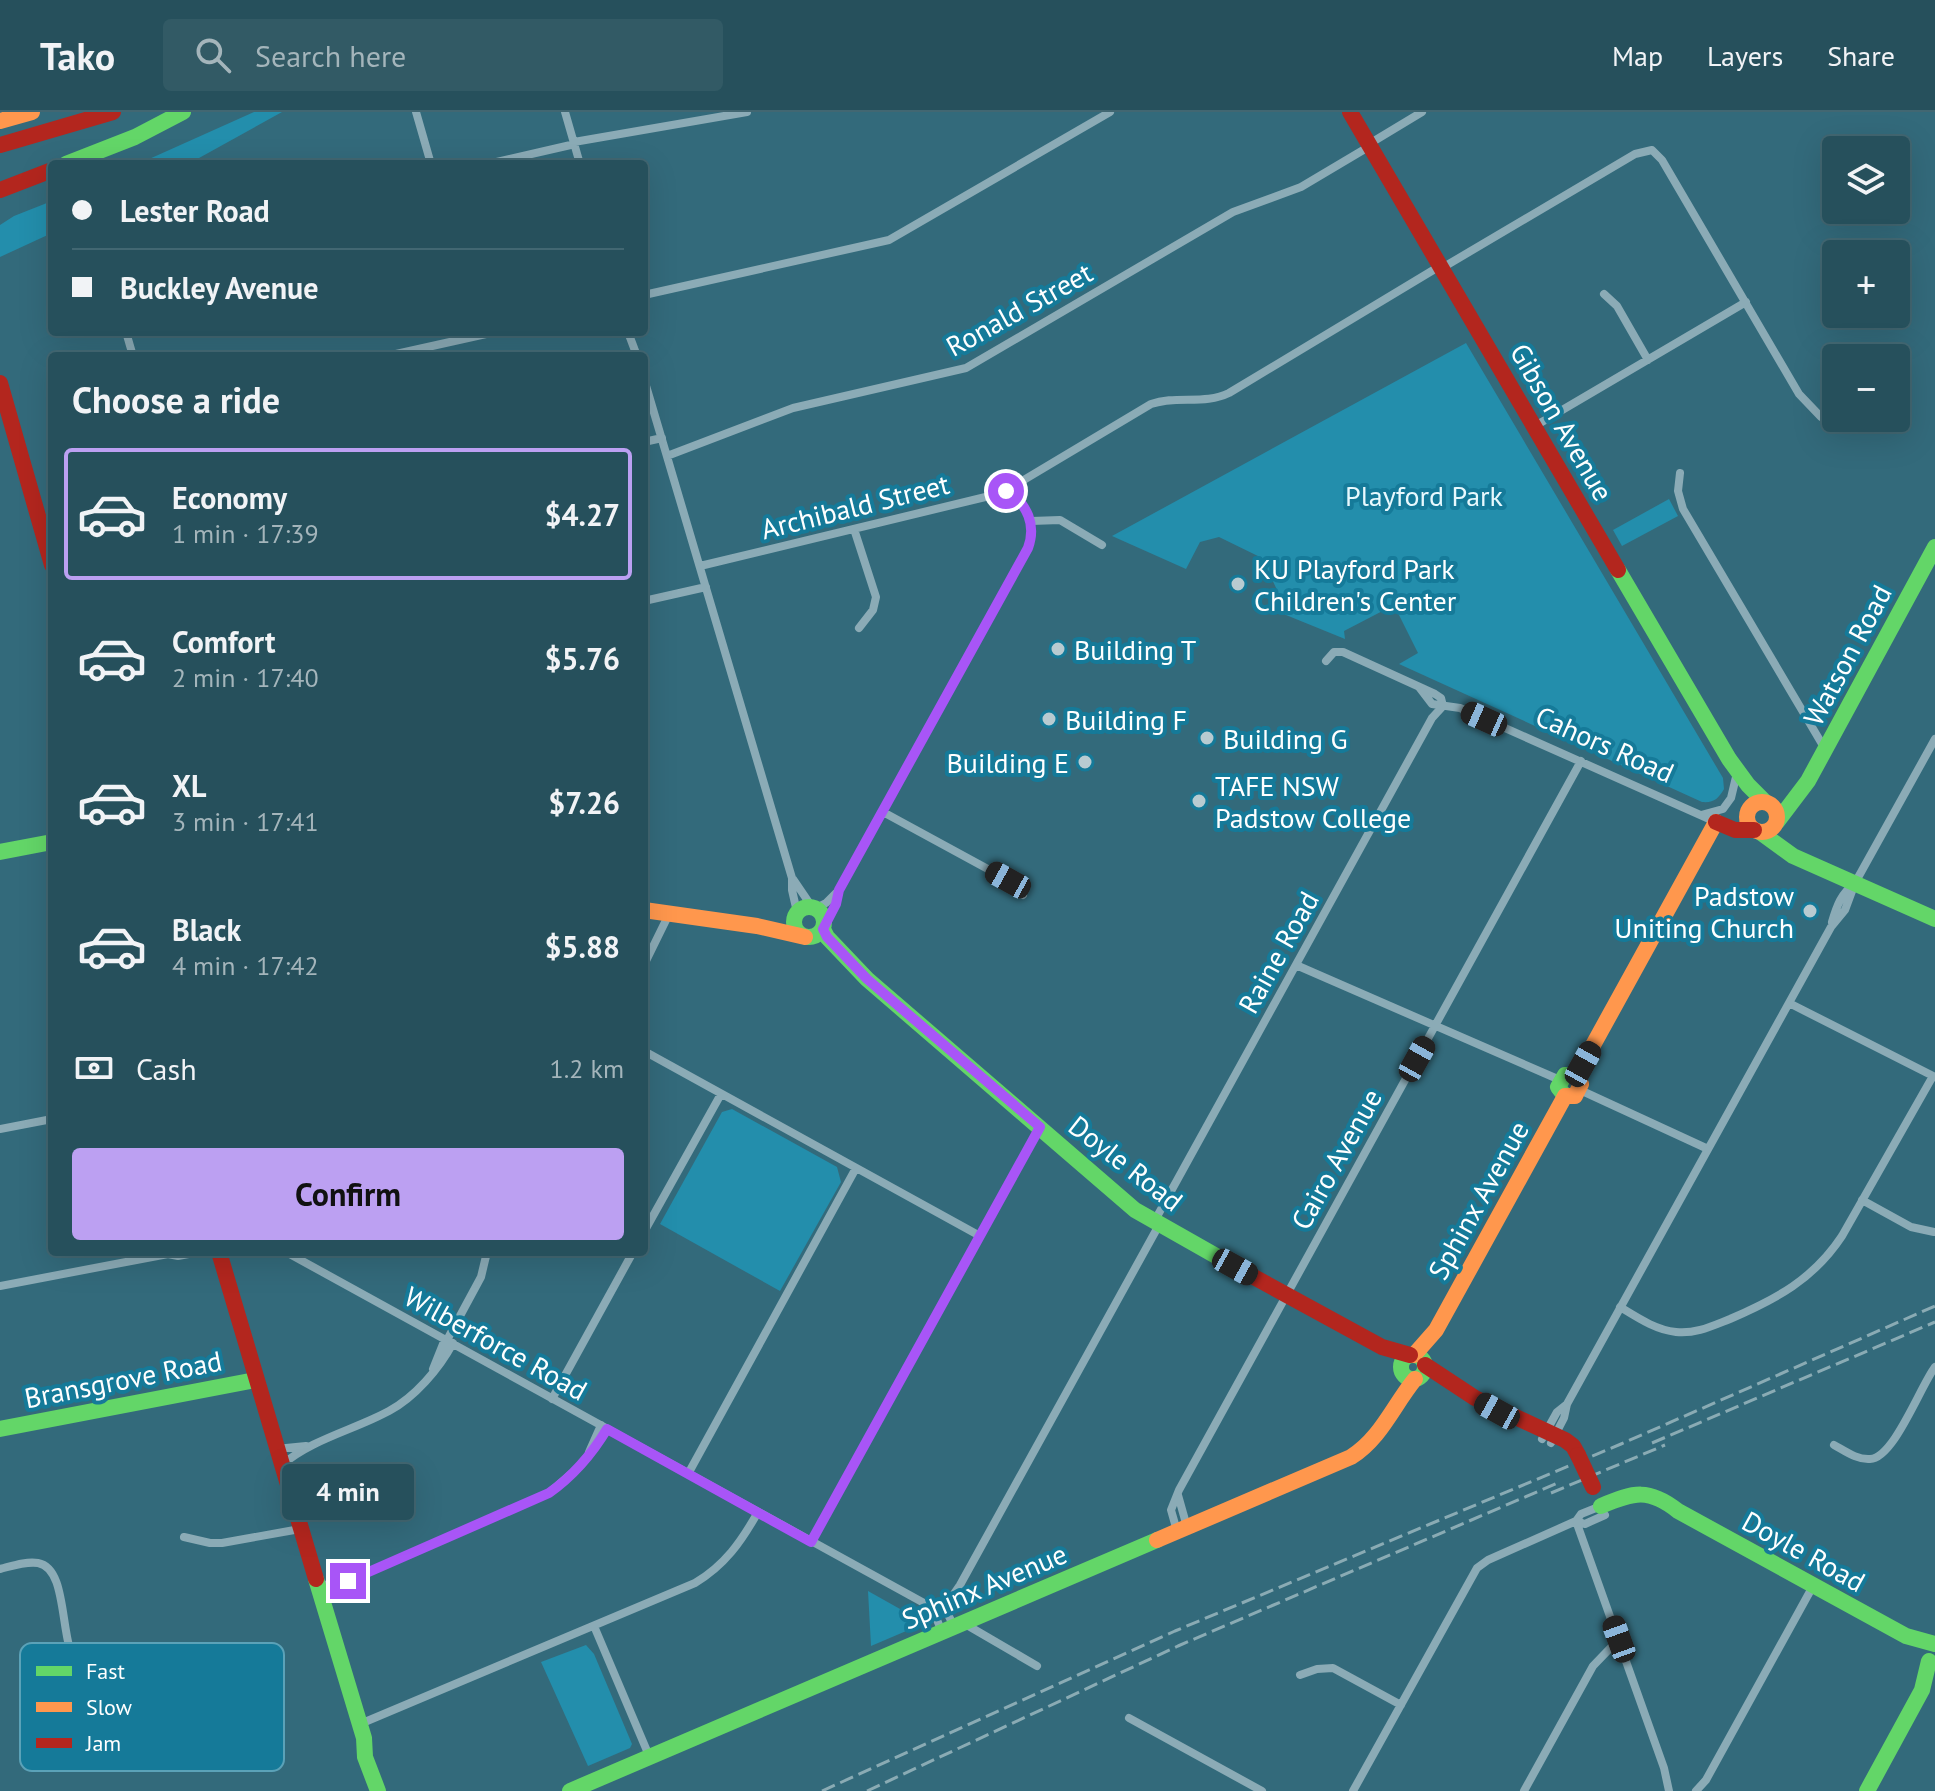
<!DOCTYPE html>
<html lang="en">
<head>
<meta charset="utf-8">
<style>
  :root { --surface:#26505c; --page:#325a65; --text:#f1f3f6; --muted:#a4b5bb; --line:#426772; --accent:#bca0f2 }
  body { margin:0; font-family:"PT Sans",sans-serif; background:var(--page); color:var(--text); height:100vh; display:flex; flex-direction:column; font-size:30px; white-space:nowrap }
  * { box-sizing:border-box; margin:0 }
  p { font-size:26px; color:var(--muted) }
  .icon { flex:none; width:44px; height:44px; fill:none; stroke:currentColor; stroke-width:2; stroke-linecap:round; stroke-linejoin:round }
  .map { position:relative; flex:1; overflow:hidden }
  .sheet { position:absolute; left:48px; top:240px; width:600px; height:904px; display:flex; flex-direction:column; background:var(--surface); border-radius:8px; box-shadow:0 8px 32px #0002,0 0 0 2px var(--line) }
  .sheet>* { flex:none }
  .banner { position:absolute; left:48px; top:48px; width:600px; height:176px; border-radius:8px; box-shadow:0 8px 32px #0002,0 0 0 2px var(--line); display:grid; align-content:center; height:176px; padding:0 24px; background:var(--surface) }
  .buttons { position:absolute; left:1822px; top:24px; display:grid; gap:16px }
  .buttons a { display:grid; place-items:center; width:88px; height:88px; border-radius:8px; background:var(--surface); box-shadow:0 8px 32px #0002,0 0 0 2px var(--line); font-size:40px }
  .end { position:absolute; width:36px; height:36px; margin:-18px; border:10px solid #a855f7; background:#fff; box-shadow:0 0 0 4px #fff }
  .from { border-radius:50% }
  .bubble { position:absolute; height:56px; border-radius:8px; background:var(--surface); box-shadow:0 8px 32px #0002,0 0 0 2px var(--line); font-size:26px; font-weight:700; line-height:56px; text-align:center }
  .car { position:absolute; width:24px; height:48px; margin:-24px -12px; border-radius:10px; box-shadow:0 0 6px 2px #0007; background:linear-gradient(#222 24%,#8ab4d8 0 40%,#222 0 76%,#8ab4d8 0 86%,#222 0) }
  .banner b { display:flex; align-items:center; gap:28px; height:76px; font-size:30px }
  .banner b+b { border-top:2px solid var(--line) }
  .banner i { width:20px; height:20px; background:var(--text) }
  ul { padding:0; list-style:none }
  li { display:flex; align-items:center; gap:24px; height:132px; margin:0 16px 12px; padding:0 8px; border:4px solid transparent; border-radius:8px }
  li div { flex:1 }
  li b { display:block; font-size:30px }
  li em { font-style:normal; font-weight:700 }
  li.selected { border-color:var(--accent) }
  li>.icon { width:72px; height:72px; stroke-width:1.5 }
  h2 { padding:0 24px; font-size:36px; line-height:96px }
  .pay { display:flex; align-items:center; gap:20px; height:88px; padding:0 24px; font-size:30px }
  .pay p { margin-inline-start:auto }
  .primary-button { display:flex; gap:16px; margin-top:auto; padding:16px 24px }
  .primary-button a { flex:1; height:92px; border-radius:8px; background:var(--accent); color:#111; font-size:32px; font-weight:700; line-height:92px; text-align:center }
  header { display:flex; align-items:center; gap:48px; box-sizing:border-box; height:112px; padding:0 40px; background:var(--surface); border-bottom:2px solid var(--line) }
  header strong { font-size:38px }
  nav { display:flex; gap:44px; margin-inline-start:auto; font-size:28px }
  .search { width:560px; height:72px; background:var(--page); display:flex; align-items:center; gap:20px; box-sizing:border-box; padding:0 28px; border-radius:8px; color:var(--muted); font-size:30px }
  .map>svg:first-child { display:block }
  .green { fill:#238eac }
  .lines { fill:none; stroke-linecap:round; stroke-linejoin:round }
  .street { stroke:#8babb6; stroke-width:8 }
  .fast { stroke:#63d668; stroke-width:16 }
  .slow { stroke:#ff974d; stroke-width:16 }
  .jam { stroke:#b3261e; stroke-width:16 }
  .rail { stroke:#8aabb4; stroke-width:3; stroke-dasharray:14 6; stroke-linecap:butt }
  .jam-bridge { stroke:#b3261e; stroke-width:16 }
  .route { stroke:#a855f7; stroke-width:10 }
  .poi-dot { fill:#b8cbd1; stroke:#157a99; stroke-width:3 }
  .labels { text-anchor:middle; dominant-baseline:central; stroke-width:8; stroke-linejoin:round; paint-order:stroke }
  .street-label { font-size:28px; fill:#fff; stroke:#157a99 }
  .park-label { font-size:28px; fill:#e8f9fe; stroke:#157a99 }
  .poi-label { font-size:28px; fill:#fff; stroke:#157a99; text-anchor:start }
  .key { fill:#157a99; stroke:#5ba2b8; stroke-width:2 }
  .key-label { font-size:22px; fill:#fff }
</style>
</head>
<body>
<header>
<strong>Tako</strong>
<div class="search"><svg class="icon" aria-label="search" viewBox="0 0 24 24"><circle cx="10" cy="10" r="6"/><path d="M15 15l6 6"/></svg>Search here</div>
<nav><a>Map</a><a>Layers</a><a>Share</a></nav>
</header>
<div class="map">
<svg width="1935" height="1679" viewBox="0 0 1935 1679">
  <rect width="100%" height="100%" fill="#336a7b"/>
  <path class="green" d="M254,0H282L190,51L138,52Z
    M52,89V121L0,145V113L14,104Z
    M1466,231L1723,666L1724,677C1718,687 1714,691 1702,690L1399,552L1418,541L1394,493L1344,519L1345,527L1269,496L1277,478L1262,446L1219,425L1200,430L1186,457L1112,424Z
    M1669,387L1678,404L1622,434L1613,418Z
    M732,997L837,1055L841,1070L780,1179L660,1112L722,1000Z
    M868,1479L925,1511L871,1534Z
    M586,1533L594,1542L632,1632L630,1636L588,1654L541,1550Z"/>
  <g class="lines">
    <path class="street" d="M416,0L431,52
      M565,0L580,52
      M574,30L747,0
      M1369,32L1422,0
      M488,52L575,32
      M1442,156L1635,42L1652,38L1662,48L1799,282L1821,305
      M1604,182L1617,194L1648,248
      M644,183L889,128L1110,0
      M126,220L133,244
      M628,220L637,244
      M387,244L495,220
      M644,267L792,766V778L797,800
      M1535,314L1746,190
      M644,330L662,326
      M667,344L793,296L966,256L1233,100L1301,75L1370,34
      M1680,361L1678,379L1683,397L1825,637
      M1031,409L1060,408L1102,433
      M854,417L876,485L873,498L859,516
      M700,454L1002,381L1151,292C1176,283 1205,293 1229,281L1440,154
      M644,489L706,475
      M1326,549L1334,540H1343L1435,582L1441,586L1443,594
      M1419,575L1432,592L1460,596L1716,710
      M883,700L1008,768L1023,783
      M1701,703L1723,697L1731,686L1736,665
      M793,767L812,795
      M816,796L826,791L839,778L1028,436C1037,412 1026,395 1010,377
      M1832,810C1837,793 1841,782 1855,771
      M824,813L836,792L839,779
      M644,853L669,802
      M1296,853L1560,968
      M1789,891L1935,965
      M644,939L980,1124
      M1580,978L1708,1037
      M0,1017L52,1007
      M1862,1088L1911,1115L1934,1120
      M1154,1110L1432,606L1443,594
      M644,1120L721,982
      M286,1140L933,1496L946,1498L954,1515
      M0,1174L168,1142L178,1144L199,1140
      M1620,1195C1638,1206 1656,1218 1676,1220C1696,1222 1712,1214 1730,1207C1776,1187 1813,1168 1842,1124L1933,964
      M447,1228L481,1165L487,1140
      M433,1257L445,1227
      M552,1287L633,1140
      M1542,1327L1557,1300L1567,1292
      M1551,1331L1564,1306L1567,1292L1831,815L1845,798L1855,771L1935,627
      M1834,1333C1845,1339 1857,1348 1870,1347C1894,1346 1920,1275 1935,1255
      M276,1337L306,1334
      M589,1340L601,1313
      M282,1353C312,1327 354,1318 389,1299C415,1285 439,1257 453,1231
      M688,1362L856,1056
      M1178,1383L1187,1415
      M1576,1409L1664,1656L1669,1679
      M1576,1409L1585,1412L1605,1403
      M1177,1419L1171,1398L1179,1378L1581,649
      M184,1425L210,1431H222L300,1417
      M811,1430L1040,1015
      M0,1457C12,1454 26,1449 38,1451C71,1457 57,1537 81,1558C108,1568 198,1522 196,1574C196,1604 163,1625 164,1655
      M318,1474L348,1469L549,1381L579,1355L596,1334L607,1317
      M322,1485L348,1469
      M939,1496L949,1489L960,1473L1159,1113
      M939,1496L935,1503L942,1520
      M965,1512L1037,1554
      M594,1514L650,1646
      M1300,1563L1317,1557L1333,1556L1401,1593
      M1129,1606L1262,1679
      M360,1612L695,1471C725,1453 741,1430 758,1400
      M1353,1679L1477,1456L1488,1448L1576,1409L1581,1402L1601,1394
      M1524,1679L1593,1554L1619,1527
      M1696,1679L1706,1668L1813,1474"/>
    <path class="fast" d="M66,52L135,25L183,0
      M1618,458L1729,647L1748,673L1765,690
      M1777,710L1808,669L1935,435
      M1760,720L1793,744L1935,807
      M0,740L52,730
      M794 810a15 15 0 1 1 30 0a15 15 0 1 1-30 0Z
      M823,817L827,825L867,867L1135,1098L1232,1153
      M1565,984L1558,975L1565,963L1576,964
      M1401 1255a12 12 0 1 1 24 0a12 12 0 1 1-24 0Z
      M0,1317L255,1268
      M1601,1394C1634,1380 1649,1376 1678,1399L1906,1524L1935,1532
      M316,1467L364,1626L365,1645L378,1679
      M570,1679L1157,1428
      M1867,1679L1922,1578L1929,1549"/>
    <path class="slow" d="M0,9L32,0
      M1747 705a15 15 0 1 1 30 0a15 15 0 1 1-30 0Z
      M644,798L757,814L805,825
      M1576,964L1716,710
      M1565,984H1575L1581,972L1576,964
      M1414,1243L1436,1218L1565,984
      M1157,1428L1351,1345C1381,1326 1393,1294 1415,1267"/>
    <path class="jam" d="M1350,0L1618,458
      M0,33L113,0
      M0,78L52,58
      M0,271L52,453
      M1716,710L1735,718H1754
      M219,1140L316,1467
      M1232,1153L1382,1235L1410,1243
      M1425,1253L1475,1286L1565,1328L1573,1334L1578,1343"/>
    <path class="rail" d="M1652,1331L1935,1210
      M1551,1381L1665,1333
      M822,1679L1175,1519L1621,1332L1935,1194
      M867,1679L1178,1534L1560,1370"/>
    <path class="jam-bridge" d="M1578,1343L1593,1375"/>
  </g>
  <g class="lines">
    <path class="route" d="M348,1469L549,1381C573,1364 592,1342 607,1317L811,1430L1040,1015L867,867L827,825L823,817L836,792L839,778L1028,436C1037,411 1026,395 1010,377L1006,379"/>
  </g>
  <g class="poi-dot">
    <circle cx="1238" cy="472" r="8"/>
    <circle cx="1058" cy="537" r="8"/>
    <circle cx="1049" cy="607" r="8"/>
    <circle cx="1207" cy="626" r="8"/>
    <circle cx="1085" cy="650" r="8"/>
    <circle cx="1199" cy="689" r="8"/>
    <circle cx="1810" cy="799" r="8"/>
  </g>
  <g class="labels">
    <g class="street-label">
      <text transform="translate(1019 197) rotate(-29)">Ronald Street</text>
      <text transform="translate(1562 310) rotate(60)">Gibson Avenue</text>
      <text transform="translate(855 394) rotate(-14)">Archibald Street</text>
      <text transform="translate(1847 543) rotate(-62)">Watson Road</text>
      <text transform="translate(1605 632) rotate(24)">Cahors Road</text>
      <text transform="translate(1278 840) rotate(-61)">Raine Road</text>
      <text transform="translate(1336 1047) rotate(-61)">Cairo Avenue</text>
      <text transform="translate(1126 1051) rotate(38)">Doyle Road</text>
      <text transform="translate(1478 1088) rotate(-61)">Sphinx Avenue</text>
      <text transform="translate(496 1231) rotate(29)">Wilberforce Road</text>
      <text transform="translate(123 1267) rotate(-11)">Bransgrove Road</text>
      <text transform="translate(1804 1439) rotate(29)">Doyle Road</text>
      <text transform="translate(984 1474) rotate(-23)">Sphinx Avenue</text>
    </g>
    <g class="park-label">
      <text x="1424" y="383">Playford Park</text>
    </g>
    <g class="poi-label">
      <text x="1254" y="456">KU Playford Park<tspan x="1254" dy="32">Children's Center</tspan></text>
      <text x="1074" y="537">Building T</text>
      <text x="1065" y="607">Building F</text>
      <text x="1223" y="626">Building G</text>
      <text x="1069" y="650" text-anchor="end">Building E</text>
      <text x="1215" y="673">TAFE NSW<tspan x="1215" dy="32">Padstow College</tspan></text>
      <text x="1794" y="783" text-anchor="end">Padstow<tspan x="1794" dy="32">Uniting Church</tspan></text>
    </g>
  </g>
  <rect x="20" y="1531" width="264" height="128" rx="12" class="key"/>
  <rect x="36" y="1554" width="36" height="10" fill="#63d668"/>
  <rect x="36" y="1590" width="36" height="10" fill="#ff974d"/>
  <rect x="36" y="1626" width="36" height="10" fill="#b3261e"/>
  <g class="key-label">
    <text x="86" y="1567">Fast</text>
    <text x="86" y="1603">Slow</text>
    <text x="86" y="1639">Jam</text>
  </g>
</svg>
<div class="buttons">
<a><svg class="icon" aria-label="layers" viewBox="0 0 24 24"><path d="M12 4l9 5-9 5-9-5zM3 14l9 5 9-5"/></svg></a>
<a>+</a>
<a>−</a>
</div>
<i class="end from" style="left:1006px;top:379px"></i>
<i class="end" style="left:348px;top:1469px"></i>
<div class="bubble" style="left:282px;top:1352px;width:132px">4 min</div>
<i class="car" style="left:1484px;top:607px;rotate:294deg"></i>
<i class="car" style="left:1008px;top:768px;rotate:299deg"></i>
<i class="car" style="left:1417px;top:947px;rotate:29deg"></i>
<i class="car" style="left:1583px;top:952px;rotate:29deg"></i>
<i class="car" style="left:1235px;top:1155px;rotate:119deg"></i>
<i class="car" style="left:1497px;top:1299px;rotate:299deg"></i>
<i class="car" style="left:1619px;top:1527px;rotate:340deg"></i>
<div class="banner">
<b><i class="from"></i>Lester Road</b>
<b><i></i>Buckley Avenue</b>
</div>
<section class="sheet">
<h2>Choose a ride</h2>
<ul>
<li class="selected"><svg class="icon" aria-label="car" viewBox="0 0 24 24"><path d="M5 17H2v-5l4-1 3-4h7l3 4 3 1v5h-3M9 17h6M6 11h13"/><circle cx="7" cy="17" r="2"/><circle cx="17" cy="17" r="2"/></svg><div><b>Economy</b><p>1 min · 17:39</p></div><em>$4.27</em></li>
<li><svg class="icon" aria-label="car" viewBox="0 0 24 24"><path d="M5 17H2v-5l4-1 3-4h7l3 4 3 1v5h-3M9 17h6M6 11h13"/><circle cx="7" cy="17" r="2"/><circle cx="17" cy="17" r="2"/></svg><div><b>Comfort</b><p>2 min · 17:40</p></div><em>$5.76</em></li>
<li><svg class="icon" aria-label="car" viewBox="0 0 24 24"><path d="M5 17H2v-5l4-1 3-4h7l3 4 3 1v5h-3M9 17h6M6 11h13"/><circle cx="7" cy="17" r="2"/><circle cx="17" cy="17" r="2"/></svg><div><b>XL</b><p>3 min · 17:41</p></div><em>$7.26</em></li>
<li><svg class="icon" aria-label="car" viewBox="0 0 24 24"><path d="M5 17H2v-5l4-1 3-4h7l3 4 3 1v5h-3M9 17h6M6 11h13"/><circle cx="7" cy="17" r="2"/><circle cx="17" cy="17" r="2"/></svg><div><b>Black</b><p>4 min · 17:42</p></div><em>$5.88</em></li>
</ul>
<div class="pay"><svg class="icon" aria-label="cash" viewBox="0 0 24 24"><path d="M3 7h18v10H3z"/><circle cx="12" cy="12" r="2"/></svg>Cash<p>1.2 km</p></div>
<div class="primary-button"><a>Confirm</a></div>
</section>
</div>
</body>
</html>
